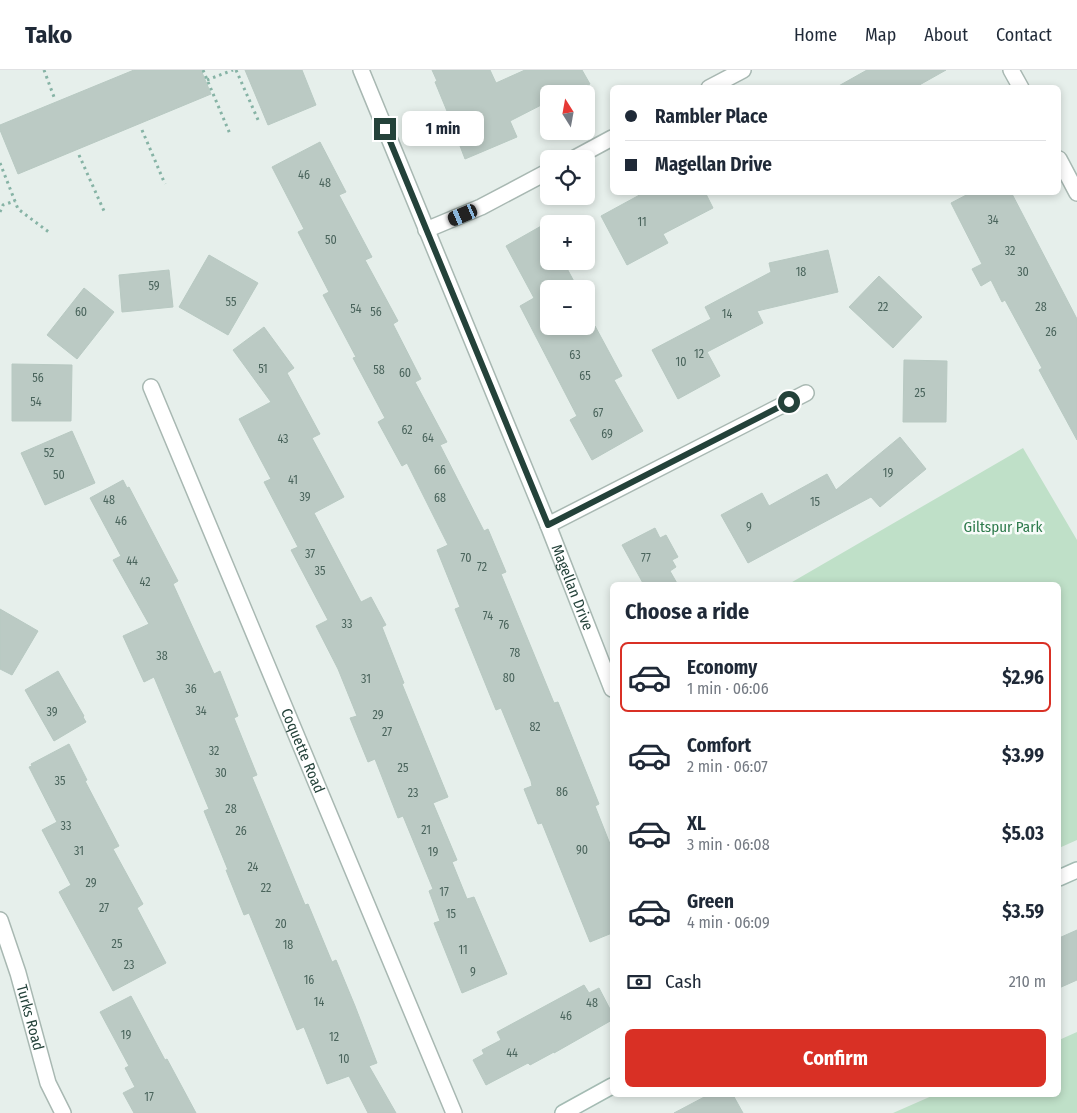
<!DOCTYPE html>
<html lang="en">
<head>
<meta charset="utf-8">
<style>
  :root { --surface:#fff; --page:#f6f6f7; --text:#1f2937; --muted:#747a83; --line:#e0e1e3; --accent:#d93025 }
  body { margin:0; font-family:"Fira Sans Condensed",sans-serif; background:var(--page); color:var(--text); height:100vh; display:flex; flex-direction:column; font-size:19px; white-space:nowrap }
  * { box-sizing:border-box; margin:0 }
  p { font-size:16px; color:var(--muted) }
  .icon { flex:none; width:28px; height:28px; fill:none; stroke:currentColor; stroke-width:2; stroke-linecap:round; stroke-linejoin:round }
  .map { position:relative; flex:1; overflow:hidden }
  .side { position:absolute; left:610px; top:512px; width:451px; height:515px; display:flex; flex-direction:column; background:var(--surface); border-radius:8px; box-shadow:0 2px 8px #0003 }
  .side>* { flex:none }
  .guide { position:absolute; left:610px; top:15px; width:451px; height:110px; border-radius:8px; box-shadow:0 2px 8px #0003; display:grid; align-content:center; height:110px; padding:0 15px; background:var(--surface) }
  .needle { width:32px; rotate:349deg }
  .tools { position:absolute; left:540px; top:15px; display:grid; gap:10px }
  .tools a { display:grid; place-items:center; width:55px; height:55px; border-radius:8px; background:var(--surface); box-shadow:0 2px 8px #0003; font-size:25px }
  .end { position:absolute; width:22px; height:22px; margin:-11px; border:6px solid #24423a; background:#fff; box-shadow:0 0 0 2px #fff }
  .from { border-radius:50% }
  .bubble { position:absolute; height:35px; border-radius:8px; background:var(--surface); box-shadow:0 2px 8px #0003; font-size:16px; font-weight:700; line-height:35px; text-align:center }
  .car { position:absolute; width:15px; height:30px; margin:-15px -8px; border-radius:6px; box-shadow:0 0 4px 1px #0007; background:linear-gradient(#222 24%,#8ab4d8 0 40%,#222 0 76%,#8ab4d8 0 86%,#222 0) }
  .guide b { display:flex; align-items:center; gap:18px; height:48px; font-size:19px }
  .guide b+b { border-top:1px solid var(--line) }
  .guide i { width:12px; height:12px; background:var(--text) }
  ul { padding:0; list-style:none }
  li { display:flex; align-items:center; gap:15px; height:70px; margin:0 10px 8px; padding:0 5px; border:2px solid transparent; border-radius:8px }
  li div { flex:1 }
  li b { display:block; font-size:19px }
  li em { font-style:normal; font-weight:700 }
  li.active { border-color:var(--accent) }
  li>.icon { width:45px; height:45px; stroke-width:1.5 }
  h2 { padding:0 15px; font-size:22px; line-height:60px }
  .pay { display:flex; align-items:center; gap:12px; height:55px; padding:0 15px; font-size:19px }
  .pay p { margin-inline-start:auto }
  .primary-button { display:flex; gap:10px; margin-top:auto; padding:10px 15px }
  .primary-button a { flex:1; height:58px; border-radius:8px; background:var(--accent); color:#fff; font-size:20px; font-weight:700; line-height:58px; text-align:center }
  header { display:flex; align-items:center; gap:30px; box-sizing:border-box; height:70px; padding:0 25px; background:var(--surface); border-bottom:1px solid var(--line) }
  header strong { font-size:24px }
  nav { display:flex; gap:28px; margin-inline-start:auto; font-size:18px }
  .map>svg:first-child { display:block }
  .green { fill:#bfe0c8 }
  .building { fill:#bbcac4; stroke:#b8c9c2 }
  .lines { fill:none; stroke-linecap:round; stroke-linejoin:round }
  .street-casing { stroke:#a8b8b2; stroke-width:18 }
  .secondary-casing { stroke:#a4bbb3; stroke-width:18 }
  .path { stroke:#86b3a5; stroke-width:3; stroke-dasharray:2.5 4; stroke-linecap:butt }
  .street { stroke:#fff; stroke-width:15 }
  .secondary { stroke:#fff; stroke-width:15 }
  .route { stroke:#24423a; stroke-width:6 }
  .labels { text-anchor:middle; dominant-baseline:central; stroke-width:5; stroke-linejoin:round; paint-order:stroke }
  .number-label { font-size:12px; fill:#4a645c }
  .park-label { font-size:15px; fill:#2d7a4b; stroke:#f7fbf9 }
  .street-label { font-size:15px; fill:#24423a; stroke:#f7fbf9 }
</style>
</head>
<body>
<header>
<strong>Tako</strong>
<nav><a>Home</a><a>Map</a><a>About</a><a>Contact</a></nav>
</header>
<div class="map">
<svg width="1077" height="1043" viewBox="0 0 1077 1043">
  <rect width="100%" height="100%" fill="#e6efeb"/>
  <path class="green" d="M1023,378L1077,470V770L1059,778V515H787Z
    M1077,962V1043H893L934,1025H1059V970Z"/>
  <path class="building" d="M134,0H201L211,24L18,104L0,60V55Z
    M245,0H302L316,35L268,55Z
    M432,0H490L496,13L525,0H582L590,14L572,24H549V31L510,51L517,67L465,89L457,68L451,71L443,51L449,48L448,46H449L435,12L437,11Z
    M867,0H946L914,18H835Z
    M320,72L346,122L339,125L372,187L365,190L398,251L393,254L421,309L415,312L447,372L440,375L484,461L488,459L506,502L501,504L554,633L558,632L599,734L595,736L612,779V863L590,872L542,753L538,754L524,719L532,716L531,711L501,638L496,640L455,539L460,537L437,480L448,475L407,393L402,396L378,352L385,348L353,288L356,287L323,225L329,222L298,162L304,159L272,97Z
    M645,122H705L713,138L663,164L668,173L627,195L601,146Z
    M972,122H1011L1077,249V370L1039,300L1042,298L1005,230L1002,232L991,210L981,216L972,199L982,194L951,133Z
    M543,155L549,165V191H563L578,219H549V256H595L622,306L614,310L643,361L592,390L570,350L577,346L520,236L534,228L506,176Z
    M828,180L838,222L757,241L763,253L707,282L720,306L678,329L652,280L711,249L705,237L771,202L769,193Z
    M209,185L258,213L228,265L179,237Z
    M169,200L173,237L122,242L119,205Z
    M879,206L922,247L893,278L849,237Z
    M84,218L114,242L77,289L47,265Z
    M264,257L294,298L287,303L320,364L312,368L344,427L314,443L361,532L371,527L386,555L382,557L404,613L402,614L448,727L433,733L457,790L452,792L467,829L474,827L507,904L462,923L434,853L440,851L429,821L433,819L403,746L398,748L375,689L368,692L350,648L357,646L338,599L316,556L328,550L291,480L298,477L264,412L271,409L239,349L271,332L233,280Z
    M904,290L947,291L946,352H903Z
    M12,294L72,295L71,351H12Z
    M72,361L95,413L45,435L21,383Z
    M900,367L926,399L880,437L871,427L748,493L721,445L762,423L769,436L827,404L836,420Z
    M123,410L127,418L129,417L178,511L173,514L214,604L220,601L238,646L234,648L257,705L252,707L305,835L308,834L332,892L336,890L355,936L377,993L369,996L396,1043H368L349,1006L327,1014L304,957L297,960L249,843L244,845L226,800H228L204,741L209,739L154,607L144,612L123,566L149,554L113,490L121,486L90,428Z
    M655,458L660,468L666,465L678,487L672,490L676,497L670,501L678,515H644L622,475Z
    M0,539L38,561L12,605L0,599Z
    M58,601L84,646L83,647L86,652L54,671L25,620Z
    M69,674L87,710L85,711L119,776L113,779L143,834L137,838L166,893L113,921L59,822L71,815L42,760L57,752L29,697L32,696L31,694Z
    M1077,860V910L1059,918V868Z
    M584,915L589,923L599,918L612,943V950L554,983V982L530,995L528,993L486,1015L473,990L484,984L482,980L501,970L497,962Z
    M131,926L165,990L167,989L196,1043H134L123,1023L135,1017L125,998L129,996L100,942Z
    M708,1025H733L743,1043H674Z"/>
  <g class="lines">
    <defs>
      <g id="street">
        <path id="s1" d="M361,0L548,455L612,619"/>
        <path d="M1011,0L1021,18"/>
        <path d="M709,18L743,0"/>
        <path d="M573,89L612,68"/>
        <path d="M1059,89L1077,123"/>
        <path d="M426,160L481,137L549,101"/>
        <path id="s2" d="M151,317L454,1043"/>
        <path d="M548,455L806,323"/>
        <path id="s3" d="M0,850L18,903L48,1013L63,1043"/>
      </g>
      <path id="secondary" d="M1059,808L1077,800
        M563,1043L612,1016"/>
    </defs>
    <use href="#street" class="street-casing"/>
    <use href="#secondary" class="secondary-casing"/>
    <path class="path" d="M44,0L54,27
      M203,0L230,64
      M236,0L259,52
      M207,10L233,0
      M142,60L165,114
      M79,85L104,141
      M0,93L18,139L50,163
      M0,142L3,135L15,131"/>
    <use href="#street" class="street"/>
    <use href="#secondary" class="secondary"/>
  </g>
  <g class="lines">
    <path class="route" d="M385,59L548,455L789,332"/>
  </g>
  <g class="labels">
    <g class="number-label">
      <text x="304" y="105">46</text>
      <text x="325" y="113">48</text>
      <text x="993" y="150">34</text>
      <text x="642" y="152">11</text>
      <text x="331" y="170">50</text>
      <text x="1010" y="181">32</text>
      <text x="801" y="202">18</text>
      <text x="1023" y="202">30</text>
      <text x="154" y="216">59</text>
      <text x="231" y="232">55</text>
      <text x="883" y="237">22</text>
      <text x="1041" y="237">28</text>
      <text x="356" y="239">54</text>
      <text x="81" y="242">60</text>
      <text x="376" y="242">56</text>
      <text x="727" y="244">14</text>
      <text x="1051" y="262">26</text>
      <text x="699" y="284">12</text>
      <text x="575" y="285">63</text>
      <text x="681" y="292">10</text>
      <text x="263" y="299">51</text>
      <text x="379" y="300">58</text>
      <text x="405" y="303">60</text>
      <text x="585" y="306">65</text>
      <text x="38" y="308">56</text>
      <text x="920" y="323">25</text>
      <text x="36" y="332">54</text>
      <text x="598" y="343">67</text>
      <text x="407" y="360">62</text>
      <text x="607" y="364">69</text>
      <text x="428" y="368">64</text>
      <text x="283" y="369">43</text>
      <text x="49" y="383">52</text>
      <text x="440" y="400">66</text>
      <text x="888" y="403">19</text>
      <text x="59" y="405">50</text>
      <text x="293" y="410">41</text>
      <text x="305" y="427">39</text>
      <text x="440" y="428">68</text>
      <text x="109" y="430">48</text>
      <text x="815" y="432">15</text>
      <text x="121" y="451">46</text>
      <text x="749" y="457">9</text>
      <text x="310" y="484">37</text>
      <text x="466" y="488">70</text>
      <text x="646" y="488">77</text>
      <text x="132" y="491">44</text>
      <text x="482" y="497">72</text>
      <text x="320" y="501">35</text>
      <text x="145" y="512">42</text>
      <text x="488" y="546">74</text>
      <text x="347" y="554">33</text>
      <text x="504" y="555">76</text>
      <text x="515" y="583">78</text>
      <text x="162" y="586">38</text>
      <text x="509" y="608">80</text>
      <text x="366" y="609">31</text>
      <text x="191" y="619">36</text>
      <text x="201" y="641">34</text>
      <text x="52" y="642">39</text>
      <text x="378" y="645">29</text>
      <text x="535" y="657">82</text>
      <text x="387" y="662">27</text>
      <text x="214" y="681">32</text>
      <text x="403" y="698">25</text>
      <text x="221" y="703">30</text>
      <text x="60" y="711">35</text>
      <text x="562" y="722">86</text>
      <text x="413" y="723">23</text>
      <text x="231" y="739">28</text>
      <text x="66" y="756">33</text>
      <text x="426" y="760">21</text>
      <text x="241" y="761">26</text>
      <text x="582" y="780">90</text>
      <text x="79" y="781">31</text>
      <text x="433" y="782">19</text>
      <text x="253" y="797">24</text>
      <text x="91" y="813">29</text>
      <text x="266" y="818">22</text>
      <text x="444" y="822">17</text>
      <text x="104" y="838">27</text>
      <text x="451" y="844">15</text>
      <text x="281" y="854">20</text>
      <text x="117" y="874">25</text>
      <text x="288" y="875">18</text>
      <text x="463" y="880">11</text>
      <text x="129" y="895">23</text>
      <text x="473" y="902">9</text>
      <text x="309" y="910">16</text>
      <text x="319" y="932">14</text>
      <text x="592" y="933">48</text>
      <text x="566" y="946">46</text>
      <text x="126" y="965">19</text>
      <text x="334" y="967">12</text>
      <text x="512" y="983">44</text>
      <text x="344" y="989">10</text>
      <text x="149" y="1027">17</text>
    </g>
    <g class="park-label">
      <text x="1003" y="457">Giltspur Park</text>
    </g>
    <g class="street-label">
      <text stroke="none"><textPath href="#s1" startOffset="559">Magellan Drive</textPath></text>
      <text stroke="none"><textPath href="#s2" startOffset="394">Coquette Road</textPath></text>
      <text stroke="none"><textPath href="#s3" startOffset="102">Turks Road</textPath></text>
    </g>
  </g>
</svg>
<div class="tools">
<a><svg class="needle" viewBox="-14 -14 28 28"><path d="M0-13l5 13h-10z" fill="#e53935"/><path d="M0 13l5-13h-10z" fill="#747a83"/></svg></a>
<a><svg class="icon" aria-label="locate" viewBox="0 0 24 24"><circle cx="12" cy="12" r="6"/><path d="M12 2v4M12 18v4M2 12h4M18 12h4"/></svg></a>
<a>+</a>
<a>−</a>
</div>
<i class="end from" style="left:789px;top:332px"></i>
<i class="end" style="left:385px;top:59px"></i>
<div class="bubble" style="left:402px;top:41px;width:82px">1 min</div>
<i class="car" style="left:463px;top:145px;rotate:247deg"></i>
<div class="guide">
<b><i class="from"></i>Rambler Place</b>
<b><i></i>Magellan Drive</b>
</div>
<section class="side">
<h2>Choose a ride</h2>
<ul>
<li class="active"><svg class="icon" aria-label="car" viewBox="0 0 24 24"><path d="M5 17H2v-5l4-1 3-4h7l3 4 3 1v5h-3M9 17h6M6 11h13"/><circle cx="7" cy="17" r="2"/><circle cx="17" cy="17" r="2"/></svg><div><b>Economy</b><p>1 min · 06:06</p></div><em>$2.96</em></li>
<li><svg class="icon" aria-label="car" viewBox="0 0 24 24"><path d="M5 17H2v-5l4-1 3-4h7l3 4 3 1v5h-3M9 17h6M6 11h13"/><circle cx="7" cy="17" r="2"/><circle cx="17" cy="17" r="2"/></svg><div><b>Comfort</b><p>2 min · 06:07</p></div><em>$3.99</em></li>
<li><svg class="icon" aria-label="car" viewBox="0 0 24 24"><path d="M5 17H2v-5l4-1 3-4h7l3 4 3 1v5h-3M9 17h6M6 11h13"/><circle cx="7" cy="17" r="2"/><circle cx="17" cy="17" r="2"/></svg><div><b>XL</b><p>3 min · 06:08</p></div><em>$5.03</em></li>
<li><svg class="icon" aria-label="car" viewBox="0 0 24 24"><path d="M5 17H2v-5l4-1 3-4h7l3 4 3 1v5h-3M9 17h6M6 11h13"/><circle cx="7" cy="17" r="2"/><circle cx="17" cy="17" r="2"/></svg><div><b>Green</b><p>4 min · 06:09</p></div><em>$3.59</em></li>
</ul>
<div class="pay"><svg class="icon" aria-label="cash" viewBox="0 0 24 24"><path d="M3 7h18v10H3z"/><circle cx="12" cy="12" r="2"/></svg>Cash<p>210 m</p></div>
<div class="primary-button"><a>Confirm</a></div>
</section>
</div>
</body>
</html>
